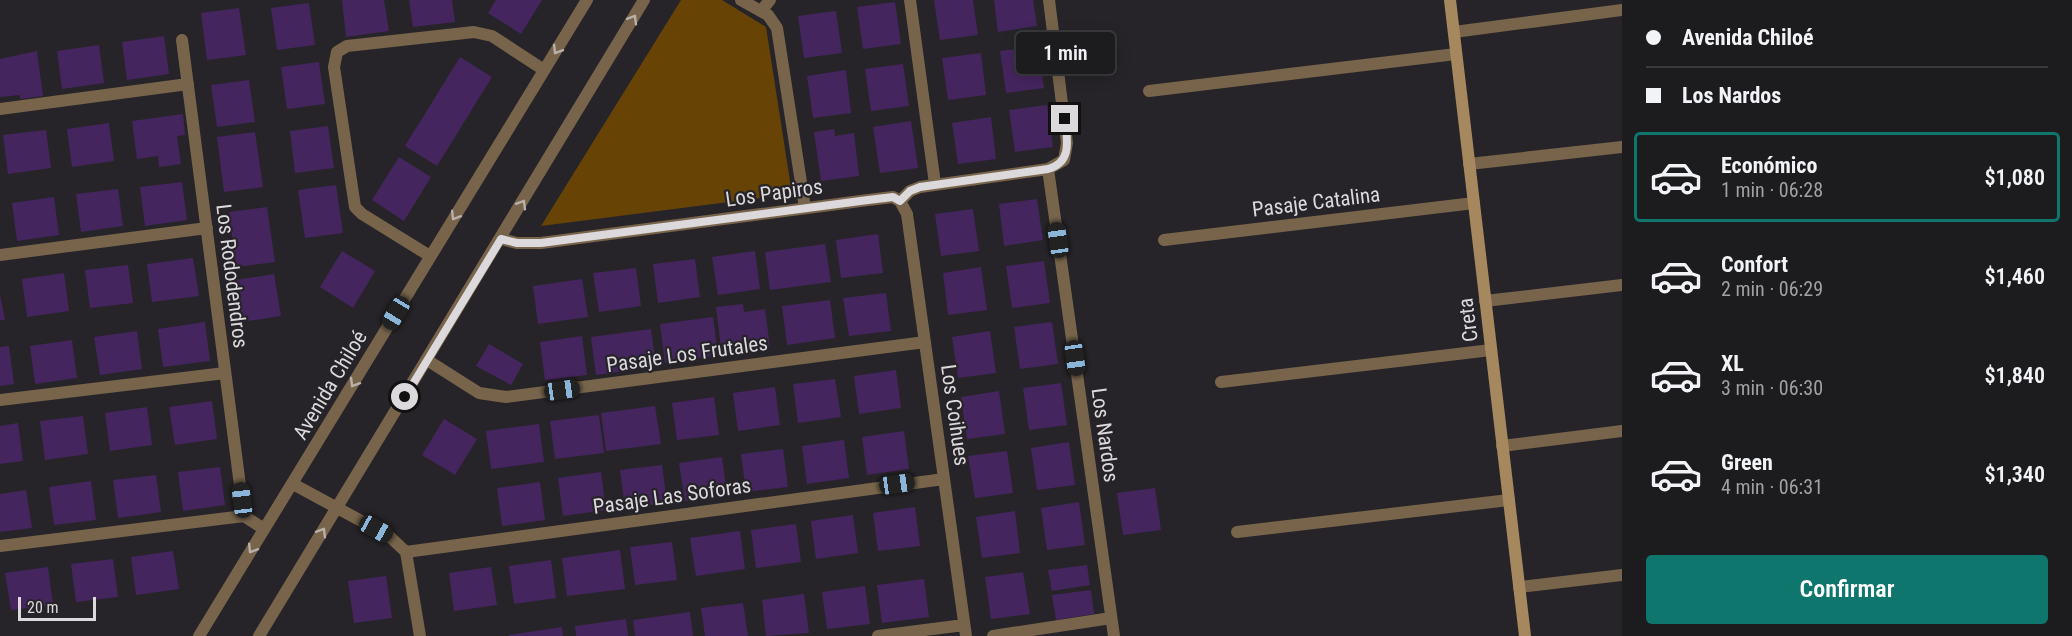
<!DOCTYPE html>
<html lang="es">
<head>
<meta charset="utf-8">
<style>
  :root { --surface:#1c1b1e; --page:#252427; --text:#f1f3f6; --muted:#a0a1a4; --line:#3a393c; --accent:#0f766e }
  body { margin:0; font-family:"Roboto Condensed",sans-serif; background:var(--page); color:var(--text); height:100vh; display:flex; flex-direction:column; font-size:22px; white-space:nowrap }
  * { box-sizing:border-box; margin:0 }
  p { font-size:20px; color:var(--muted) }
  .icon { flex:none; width:33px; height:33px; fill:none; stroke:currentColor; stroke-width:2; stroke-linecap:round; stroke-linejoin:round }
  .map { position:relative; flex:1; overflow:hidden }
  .side { display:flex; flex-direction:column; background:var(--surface); width:450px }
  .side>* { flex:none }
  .top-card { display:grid; align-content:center; height:132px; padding:0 24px; background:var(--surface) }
  .scale { position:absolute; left:18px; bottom:15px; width:78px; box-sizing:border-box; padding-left:6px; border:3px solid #dbd9dc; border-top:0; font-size:16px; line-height:21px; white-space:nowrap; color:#dbd9dc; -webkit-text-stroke:4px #262428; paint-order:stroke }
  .end { position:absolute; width:27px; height:27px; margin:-14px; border:8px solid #dbd9dc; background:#111; box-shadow:0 0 0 3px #111 }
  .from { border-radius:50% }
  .bubble { position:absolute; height:42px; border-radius:6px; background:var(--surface); box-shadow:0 3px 15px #0003,0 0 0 2px var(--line); font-size:20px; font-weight:600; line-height:42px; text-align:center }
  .car { position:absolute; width:18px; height:36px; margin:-18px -9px; border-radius:8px; box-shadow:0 0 4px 2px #0007; background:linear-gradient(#222 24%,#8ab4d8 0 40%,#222 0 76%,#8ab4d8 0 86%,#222 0) }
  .top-card b { display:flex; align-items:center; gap:21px; height:57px; font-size:22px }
  .top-card b+b { border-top:2px solid var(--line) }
  .top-card i { width:15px; height:15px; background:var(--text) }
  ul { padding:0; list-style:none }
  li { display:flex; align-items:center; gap:18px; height:90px; margin:0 12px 9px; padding:0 12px; border:3px solid transparent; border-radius:6px }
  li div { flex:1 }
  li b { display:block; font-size:22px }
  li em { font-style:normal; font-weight:600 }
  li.active { border-color:var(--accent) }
  li>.icon { width:54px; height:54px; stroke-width:1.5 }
  .primary-button { display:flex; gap:12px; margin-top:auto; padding:12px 24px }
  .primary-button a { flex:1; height:69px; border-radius:6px; background:var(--accent); color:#fff; font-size:24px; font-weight:600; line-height:69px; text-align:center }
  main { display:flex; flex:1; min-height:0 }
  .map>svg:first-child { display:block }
  .green { fill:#674406 }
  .building { fill:#45255e }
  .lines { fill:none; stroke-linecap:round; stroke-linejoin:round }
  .street { stroke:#77644b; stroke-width:12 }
  .secondary { stroke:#a6885e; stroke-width:12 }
  .oneway { stroke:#b8b0a9 }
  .route { stroke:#dbd9dc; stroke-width:8 }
  .labels { text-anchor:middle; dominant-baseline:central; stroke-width:4.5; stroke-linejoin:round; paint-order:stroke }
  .street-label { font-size:21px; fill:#dbd9dc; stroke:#262428 }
</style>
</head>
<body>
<main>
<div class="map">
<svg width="1622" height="636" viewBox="0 0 1622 636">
  <rect width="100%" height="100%" fill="#262428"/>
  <path class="green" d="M681,0H722L766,27L792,194L541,226Z"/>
  <path class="building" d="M342,0H384L389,31L346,37Z
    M409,0H452L455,22L413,27Z
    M496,0H542L521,34L488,13Z
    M934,0H973L978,35L940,40Z
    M994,0H1033L1037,26L998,32Z
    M895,2L901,44L863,49L857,7Z
    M309,3L315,45L277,50L271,8Z
    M239,8L246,55L207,60L201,13Z
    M836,11L842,53L804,58L798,16Z
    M164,36L169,74L127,80L122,42Z
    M99,45L104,83L62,89L57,51Z
    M1038,46L1044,88L1006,93L1000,51Z
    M37,51L43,96L20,99V95L0,97V59Z
    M981,53L986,95L948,100L942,58Z
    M460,57L492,77L437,166L405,146Z
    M319,62L325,104L287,109L281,67Z
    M903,64L909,106L871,111L865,69Z
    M846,70L851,113L813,118L807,76Z
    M249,80L255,122L217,127L211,85Z
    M1047,105L1053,147L1015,152L1009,110Z
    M183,114L185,135L177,136L181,164L159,167L158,156L137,159L132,121Z
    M991,117L996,159L958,164L952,123Z
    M911,121L918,168L880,173L873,127Z
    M109,123L114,161L72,167L67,129Z
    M328,126L334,168L295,173L290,131Z
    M834,129L835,136L854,133L859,176L821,181L814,132Z
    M46,130L51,168L8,174L3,135Z
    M255,132L263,187L224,192L217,137Z
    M399,157L431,177L404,221L372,200Z
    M182,182L187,220L145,226L140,187Z
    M336,185L343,233L305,238L298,190Z
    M118,189L123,226L81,232L76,194Z
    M54,197L59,235L17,241L12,203Z
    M1037,199L1043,240L1004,246L999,204Z
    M267,207L275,262L236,267L229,212Z
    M973,209L979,251L941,256L935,214Z
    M878,234L883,273L841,278L836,240Z
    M825,244L831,282L770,290L765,252Z
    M342,251L375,271L353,308L320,287Z
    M755,251L760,289L718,295L712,257Z
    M193,258L199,296L152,302L147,264Z
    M695,259L700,297L658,303L653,264Z
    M1044,261L1050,303L1012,308L1006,266Z
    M128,265L133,303L90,308L85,270Z
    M981,267L987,310L948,315L943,273Z
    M636,268L641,306L599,312L593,273Z
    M64,273L69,311L27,317L22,279Z
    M274,274L281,316L242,322L236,280Z
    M582,279L588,317L538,324L533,286Z
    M886,293L891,331L849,336L843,298Z
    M0,295L5,320H0Z
    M830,300L835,338L787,345L782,306Z
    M743,304L744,312L765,309L770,347L722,356L716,307Z
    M713,317L718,355L665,363L660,324Z
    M205,322L210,361L163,367L158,329Z
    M1052,322L1058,364L1020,369L1014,327Z
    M651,329L656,367L596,375L591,337Z
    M137,331L142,369L100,375L94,337Z
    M990,331L996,373L958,378L952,337Z
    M582,336L587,375L545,380L540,342Z
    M72,340L77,378L35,384L30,346Z
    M489,344L523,364L511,385L476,366Z
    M9,346L14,384L0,386V347Z
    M896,370L901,408L859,414L854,376Z
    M835,379L841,417L798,423L793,384Z
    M1061,383L1067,425L1029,430L1023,388Z
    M775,387L780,425L738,431L733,393Z
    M999,391L1005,434L967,439L961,397Z
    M714,397L719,435L677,440L672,403Z
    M212,401L217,439L175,445L169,407Z
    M655,406L661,444L606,451L601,413Z
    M147,407L152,445L110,451L105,413Z
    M599,415L604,453L555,459L550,421Z
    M83,416L88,454L45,460L40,421Z
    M444,419L477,439L455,475L422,455Z
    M18,423L23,461L0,464V426Z
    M539,424L544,462L491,469L486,431Z
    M904,431L909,469L867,475L862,437Z
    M844,440L849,478L807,484L802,446Z
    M1069,442L1075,485L1037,490L1031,448Z
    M783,449L788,487L746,492L741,454Z
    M1007,451L1013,493L975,498L968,456Z
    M722,457L727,495L685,501L679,463Z
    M662,465L667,503L625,508L620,470Z
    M220,467L225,505L183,511L178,472Z
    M601,472L606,510L563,516L558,478Z
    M156,475L161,512L118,518L113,480Z
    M91,481L96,520L54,525L49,487Z
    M540,482L545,520L502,526L497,488Z
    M1155,488L1161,530L1123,535L1117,493Z
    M26,490L32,528L0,532V494Z
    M1079,502L1085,545L1047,550L1041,508Z
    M915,507L920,546L878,551L873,513Z
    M1015,511L1020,553L982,558L976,517Z
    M853,515L858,553L816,559L811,521Z
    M796,524L801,562L756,568L751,530Z
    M740,531L745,569L696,576L690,538Z
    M672,542L677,580L635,585L630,547Z
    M620,550L625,589L567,596L562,558Z
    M173,551L179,589L136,595L131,557Z
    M113,559L118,597L76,602L71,564Z
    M551,560L556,598L514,604L509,566Z
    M1087,565L1090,585L1052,591L1048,570Z
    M48,567L53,605L11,610L5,573Z
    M491,567L497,605L454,611L449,573Z
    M1023,572L1030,614L991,619L985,577Z
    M386,576L392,618L354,623L348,581Z
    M924,579L929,617L882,623L877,585Z
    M865,586L870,624L827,629L822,592Z
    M1091,590L1094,614L1056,620L1052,595Z
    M804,594L809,633L766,636L762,600Z
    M743,603L748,636H705L701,608Z
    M690,612L693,636H635L633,620Z
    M626,619L628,636H576L575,626Z
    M562,627L563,636H509V635Z"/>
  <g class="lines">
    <path class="street" d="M741,0L768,15L777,28L805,208
      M910,0L935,184
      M761,11L770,0
      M1454,32L1622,10
      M182,40L244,516
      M1149,91L1456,54
      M0,109L188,84
      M1469,164L1622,147
      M1048,169L1114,636
      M900,201L907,214L966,636
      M900,201L910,191L920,187L1048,169L1064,160L1067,143L1049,0
      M501,239L517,243H541L868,200L893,197L900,201
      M1164,240L1474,203
      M0,255L207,228
      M430,256L362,214L355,207L334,67L337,52L347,46L474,32L492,36L544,70
      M1485,301L1622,285
      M427,360L479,393L506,397L925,342
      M1221,382L1491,350
      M0,400L225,373
      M1502,446L1622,431
      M293,484L389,536L406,552L420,636
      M1237,532L1509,500
      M0,546L244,516L264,529
      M406,552L944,479
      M1519,587L1622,575
      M199,636L587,0
      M259,636L644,0
      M878,636L964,625
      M993,636L1111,618"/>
    <path class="secondary" d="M1450,0L1525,636"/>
  </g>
  <defs><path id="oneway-chevron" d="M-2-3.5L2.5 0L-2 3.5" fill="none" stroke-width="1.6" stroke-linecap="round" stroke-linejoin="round" transform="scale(1.5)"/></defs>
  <g class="oneway">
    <use href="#oneway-chevron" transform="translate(633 19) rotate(-59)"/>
    <use href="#oneway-chevron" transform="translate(557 50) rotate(121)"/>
    <use href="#oneway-chevron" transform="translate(522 204) rotate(-59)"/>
    <use href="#oneway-chevron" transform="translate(455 216) rotate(122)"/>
    <use href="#oneway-chevron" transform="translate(354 383) rotate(121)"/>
    <use href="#oneway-chevron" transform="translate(322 532) rotate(-59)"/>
    <use href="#oneway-chevron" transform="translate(252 549) rotate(122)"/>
  </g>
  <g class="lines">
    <path class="route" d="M405,397L501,239L517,243H541L868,200L893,197L900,201L910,191L920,187L1048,169C1073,162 1067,139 1065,119"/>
  </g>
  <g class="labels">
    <g class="street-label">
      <text transform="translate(774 193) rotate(-8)">Los Papiros</text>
      <text transform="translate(1316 202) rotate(-7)">Pasaje Catalina</text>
      <text transform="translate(232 276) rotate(83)">Los Rododendros</text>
      <text transform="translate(1468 320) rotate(-97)">Creta</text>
      <text transform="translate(687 354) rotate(-8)">Pasaje Los Frutales</text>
      <text transform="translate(330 385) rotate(-59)">Avenida Chiloé</text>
      <text transform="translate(955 415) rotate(82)">Los Coihues</text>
      <text transform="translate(1105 435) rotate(82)">Los Nardos</text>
      <text transform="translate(672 496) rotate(-8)">Pasaje Las Soforas</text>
    </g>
  </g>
</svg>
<div class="scale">20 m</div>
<i class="end from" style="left:405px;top:397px"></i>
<i class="end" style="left:1065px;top:119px"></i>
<div class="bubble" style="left:1016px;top:32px;width:99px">1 min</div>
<i class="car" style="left:1058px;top:240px;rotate:352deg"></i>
<i class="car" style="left:396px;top:313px;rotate:211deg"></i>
<i class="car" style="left:1075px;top:358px;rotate:172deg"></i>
<i class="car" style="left:562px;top:390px;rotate:82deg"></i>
<i class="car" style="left:897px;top:484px;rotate:82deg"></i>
<i class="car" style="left:242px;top:500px;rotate:353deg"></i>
<i class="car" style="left:376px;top:529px;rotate:119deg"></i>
</div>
<section class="side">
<div class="top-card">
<b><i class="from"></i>Avenida Chiloé</b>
<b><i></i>Los Nardos</b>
</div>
<ul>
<li class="active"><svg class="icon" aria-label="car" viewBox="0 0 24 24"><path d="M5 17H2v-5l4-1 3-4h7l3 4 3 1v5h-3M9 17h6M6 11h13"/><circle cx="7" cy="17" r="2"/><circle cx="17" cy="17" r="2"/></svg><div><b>Económico</b><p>1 min · 06:28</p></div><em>$1,080</em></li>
<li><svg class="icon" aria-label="car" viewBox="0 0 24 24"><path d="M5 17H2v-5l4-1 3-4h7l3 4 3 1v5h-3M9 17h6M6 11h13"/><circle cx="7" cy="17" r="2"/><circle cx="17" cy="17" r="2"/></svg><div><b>Confort</b><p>2 min · 06:29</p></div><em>$1,460</em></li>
<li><svg class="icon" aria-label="car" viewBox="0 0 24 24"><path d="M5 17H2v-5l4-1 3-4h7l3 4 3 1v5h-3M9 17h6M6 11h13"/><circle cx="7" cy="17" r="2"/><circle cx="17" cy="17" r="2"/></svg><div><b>XL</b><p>3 min · 06:30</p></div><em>$1,840</em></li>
<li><svg class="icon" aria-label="car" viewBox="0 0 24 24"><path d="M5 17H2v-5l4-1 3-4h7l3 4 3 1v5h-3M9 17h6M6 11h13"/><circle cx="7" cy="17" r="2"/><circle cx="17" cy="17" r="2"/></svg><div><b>Green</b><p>4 min · 06:31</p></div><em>$1,340</em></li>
</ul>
<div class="primary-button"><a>Confirmar</a></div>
</section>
</main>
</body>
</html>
